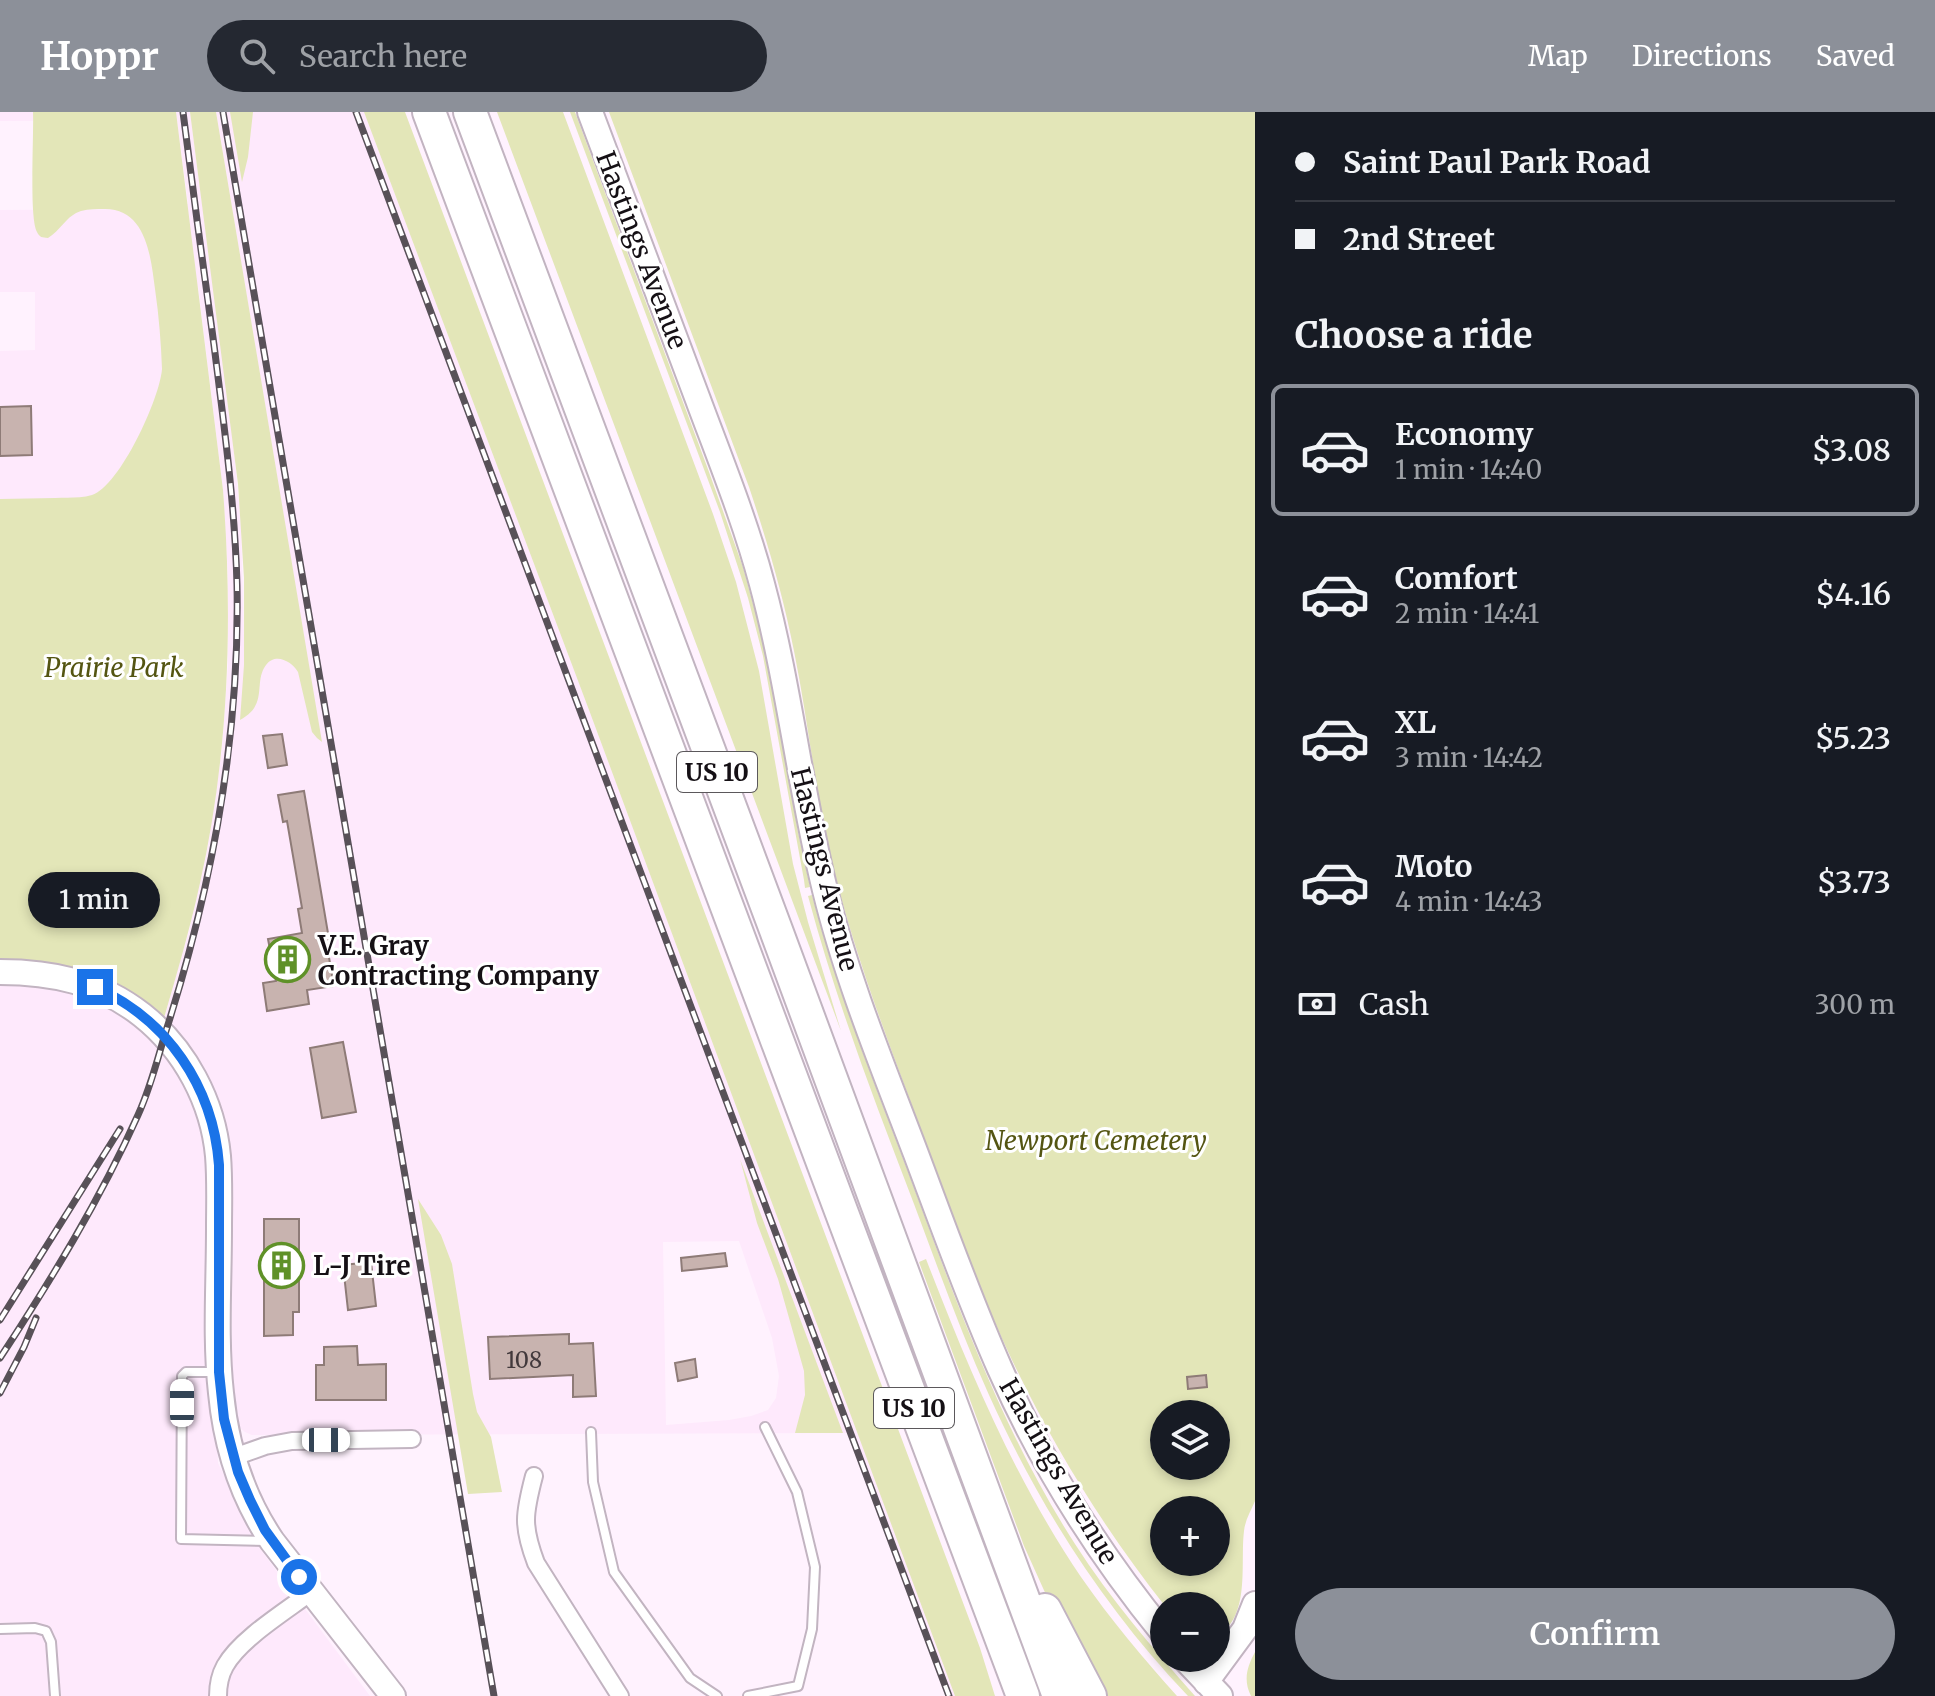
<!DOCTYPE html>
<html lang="en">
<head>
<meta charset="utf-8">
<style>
  :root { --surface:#171b24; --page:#242831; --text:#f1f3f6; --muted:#9ea1a6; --line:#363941; --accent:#8c9099 }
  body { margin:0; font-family:Merriweather,serif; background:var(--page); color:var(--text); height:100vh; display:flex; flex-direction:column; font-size:30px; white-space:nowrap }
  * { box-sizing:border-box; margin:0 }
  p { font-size:26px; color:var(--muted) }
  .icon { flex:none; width:44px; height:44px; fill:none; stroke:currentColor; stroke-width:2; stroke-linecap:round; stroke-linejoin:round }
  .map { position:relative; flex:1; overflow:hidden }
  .sheet { display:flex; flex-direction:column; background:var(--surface); width:680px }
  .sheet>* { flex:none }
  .guide { display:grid; align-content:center; height:176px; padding:0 40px; background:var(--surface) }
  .fabs { position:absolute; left:1150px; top:1288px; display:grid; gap:16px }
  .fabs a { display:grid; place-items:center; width:80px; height:80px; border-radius:50%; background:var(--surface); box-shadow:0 4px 12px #0003; font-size:40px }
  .end { position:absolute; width:36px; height:36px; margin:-18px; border:10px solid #1a73e8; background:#fff; box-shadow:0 0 0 4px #fff }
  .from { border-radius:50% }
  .bubble { position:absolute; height:56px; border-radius:28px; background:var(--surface); box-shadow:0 4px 12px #0003; font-size:26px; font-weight:600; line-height:56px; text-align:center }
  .car { position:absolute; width:24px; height:48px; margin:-24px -12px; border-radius:10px; box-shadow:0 0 6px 2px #0007; background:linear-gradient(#fff 24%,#345 0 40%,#fff 0 76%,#345 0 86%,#fff 0) }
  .guide b { display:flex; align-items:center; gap:28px; height:76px; font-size:30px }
  .guide b+b { border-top:2px solid var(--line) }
  .guide i { width:20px; height:20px; background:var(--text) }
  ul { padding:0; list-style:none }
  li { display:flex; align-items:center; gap:24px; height:132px; margin:0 16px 12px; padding:0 24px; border:4px solid transparent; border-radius:12px }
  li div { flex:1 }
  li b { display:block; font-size:30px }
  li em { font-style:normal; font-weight:600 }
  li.current { border-color:var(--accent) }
  li>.icon { width:72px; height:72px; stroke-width:1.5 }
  h2 { padding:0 40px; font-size:36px; line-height:96px }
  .pay { display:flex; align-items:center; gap:20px; height:88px; padding:0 40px; font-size:30px }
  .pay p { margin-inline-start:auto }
  .cta { display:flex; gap:16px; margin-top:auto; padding:16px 40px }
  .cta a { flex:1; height:92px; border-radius:48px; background:var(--accent); color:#fff; font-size:32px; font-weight:600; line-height:92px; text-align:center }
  header { display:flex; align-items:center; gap:48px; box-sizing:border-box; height:112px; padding:0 40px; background:var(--accent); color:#fff }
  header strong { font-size:38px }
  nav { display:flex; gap:44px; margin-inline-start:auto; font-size:28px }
  .search { width:560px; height:72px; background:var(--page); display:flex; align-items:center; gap:20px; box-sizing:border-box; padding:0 28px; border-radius:44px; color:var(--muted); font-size:30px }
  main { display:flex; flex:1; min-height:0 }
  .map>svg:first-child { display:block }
  .built { fill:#fee9fc; fill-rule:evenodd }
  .green { fill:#e3e6b8; fill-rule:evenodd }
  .building { fill:#c8b3af; stroke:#8e7b77; stroke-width:2 }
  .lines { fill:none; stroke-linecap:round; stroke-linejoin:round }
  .lane-casing { stroke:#c2b4c1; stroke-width:12 }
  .street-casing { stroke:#c2b4c1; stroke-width:20 }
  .secondary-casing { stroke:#c2b4c1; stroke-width:28 }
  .highway-casing { stroke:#c2b4c1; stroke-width:36 }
  .lane { stroke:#fff; stroke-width:8 }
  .street { stroke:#fff; stroke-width:16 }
  .secondary { stroke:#fff; stroke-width:24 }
  .highway { stroke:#fff; stroke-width:32 }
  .rail-casing { stroke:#585158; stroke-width:7 }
  .rail { stroke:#fff; stroke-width:4; stroke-dasharray:12; stroke-linecap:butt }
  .route { stroke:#1a73e8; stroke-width:10 }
  .labels { text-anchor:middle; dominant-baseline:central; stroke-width:6; stroke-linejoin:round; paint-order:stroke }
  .number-label { font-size:22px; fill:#42393c }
  .shield { fill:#fff; stroke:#5b585b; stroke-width:2 }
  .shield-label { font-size:24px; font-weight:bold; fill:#151015 }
  .street-label { font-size:26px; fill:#151015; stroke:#fff }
  .park-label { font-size:26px; font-style:italic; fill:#545512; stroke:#fff }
  .poi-label { font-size:26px; font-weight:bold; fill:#151015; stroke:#fff; text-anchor:start }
</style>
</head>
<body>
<header>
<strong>Hoppr</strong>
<div class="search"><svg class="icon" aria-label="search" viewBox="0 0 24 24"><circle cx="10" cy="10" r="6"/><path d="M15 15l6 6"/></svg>Search here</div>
<nav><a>Map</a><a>Directions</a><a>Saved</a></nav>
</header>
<main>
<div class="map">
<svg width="1255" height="1584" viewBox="0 0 1255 1584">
  <rect width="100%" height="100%" fill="#fff2fe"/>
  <path class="built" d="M0,0H190L233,328L241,415L244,532L305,531L216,0H364L589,598L955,1584H949L850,1321L252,1323L245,1320L240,1316L234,1292L232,1257L231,1065L228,1025L218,988L205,960L182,925L164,906L190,815L207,739L222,637L228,552V462L223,378L198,174L106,440L0,442V239L35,238V180H0V98L149,97L188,92L177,8L0,9ZM739,1129L772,1226L779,1264L776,1286L768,1298L751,1304L729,1308L666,1313L663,1130Z
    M0,872L53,876L79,883L108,896L136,915L150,927L170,950L187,980L199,1010L205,1041L206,1251L209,1287L217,1329L218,1351L261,1438L370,1584H0Z"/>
  <path class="green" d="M33,0H176L223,378C233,509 229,642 200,771C190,817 177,861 164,906C118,864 62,847 0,847V387C18,387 37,386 55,386C67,385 80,387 92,383C120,374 160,286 162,257C161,231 159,204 155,177C151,147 147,97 105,97C97,97 89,97 81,99C67,103 60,119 48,126C42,125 40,126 37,120C29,106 34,22 33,0Z
    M190,0H216L322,630L317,626L312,620L298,560C292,550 276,540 266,553C253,570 269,593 240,608L244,553V466L238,372Z
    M230,0H253L248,45L242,70Z
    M364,0H405L980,1536L995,1584H955L589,598Z
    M497,0H563L713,402L736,470L759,559L793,752L808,810L841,919Z
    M570,0H575L709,360L743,455L767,543L798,720L810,775L805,776L804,768L763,544L748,486L720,400Z
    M609,0H1255V1389C1251,1399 1245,1408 1244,1419C1240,1452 1251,1505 1217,1524L1216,1494H1165C1105,1418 1054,1336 1012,1248C977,1175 952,1098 923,1023C889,932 854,842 831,747C815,679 808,608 794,539C783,483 767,429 749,375ZM1164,1302H1216V1354H1164ZM1164,1398H1216V1450H1164Z
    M812,783C836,877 873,967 907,1057C955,1186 1000,1316 1075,1432C1110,1487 1152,1535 1195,1584H1188C1104,1496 1039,1394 989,1283C961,1221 938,1156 914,1092C875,990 836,889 808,784Z
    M740,1047L843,1321H795L805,1283L804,1259L778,1167L757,1111Z
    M418,1087L441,1123L452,1152L473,1282L477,1300L491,1325L502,1380L468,1382Z
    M926,1147C969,1258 1014,1366 1081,1465C1110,1507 1143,1546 1177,1584H1097L1066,1527L1024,1434L919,1150Z
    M1255,1540V1584H1251C1243,1568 1247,1555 1255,1540Z"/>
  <path class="building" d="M31,294L32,343L0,344V295Z
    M282,622L287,653L268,656L263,624Z
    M304,679L330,833L327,834L334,874L307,878L309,892L267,899L263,871L276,869L268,827L302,821L298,797L302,796L287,709L283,710L278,683Z
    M343,930L356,1000L322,1006L310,936Z
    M264,1107H299V1200H293V1223L264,1224Z
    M725,1141L727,1154L682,1159L681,1146Z
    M371,1150L376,1194L348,1198L343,1153Z
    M569,1222V1232L593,1231L596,1284L573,1285V1263L490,1267L488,1225Z
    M357,1234L358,1253L386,1252V1288H316V1253H324V1235Z
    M695,1247L697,1265L678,1269L675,1251Z
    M1206,1263L1207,1275L1188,1277L1187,1265Z"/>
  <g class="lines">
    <defs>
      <path id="lane" d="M218,1260H186L182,1264L181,1427L268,1429
        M591,1320L593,1370L614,1460L690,1566L717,1584
        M0,1517L35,1516L46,1519L51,1530L55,1584
        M748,1584L798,1574L812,1517L815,1455L797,1380L765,1315"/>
      <path id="street" d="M234,1345L265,1334L292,1329L412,1327
        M534,1364C524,1402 522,1414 536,1451L620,1584
        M218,1584C218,1573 220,1563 225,1554C240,1527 286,1499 311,1480"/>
      <path id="secondary" d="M590,0C626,95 662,190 697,285C720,347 745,408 762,472C789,572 800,677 825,778C847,868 883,955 916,1042C943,1114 969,1187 1000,1257C1042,1352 1098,1441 1164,1522
        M0,860C52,860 100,870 142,903C185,937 213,990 218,1044C220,1068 219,1093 219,1117C219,1172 215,1227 221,1281C226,1334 243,1386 272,1429L393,1584
        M1184,1546L1220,1584
        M1206,1570L1245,1517L1255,1492"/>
      <path id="highway" d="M429,0L1023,1584
        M470,0L776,818L1059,1584
        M1045,1498L1090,1584"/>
    </defs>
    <use href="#lane" class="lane-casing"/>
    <use href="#street" class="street-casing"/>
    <use href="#secondary" class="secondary-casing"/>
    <use href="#highway" class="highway-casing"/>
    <use href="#lane" class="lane"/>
    <use href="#street" class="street"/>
    <use href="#secondary" class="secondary"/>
    <use href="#highway" class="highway"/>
    <defs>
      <path id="rail" d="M223,0L494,1584
        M356,0L949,1584
        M0,1208L120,1017
        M0,1246C51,1168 100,1088 138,1003C150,977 157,949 165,922C212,776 240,627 237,473C235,393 224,313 214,233C203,155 193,78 183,0
        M0,1281L24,1235L36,1206"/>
    </defs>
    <use href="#rail" class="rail-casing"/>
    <use href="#rail" class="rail"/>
  </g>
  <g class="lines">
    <path class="route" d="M95,875C167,907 213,974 219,1053V1260L224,1307L238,1360L250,1388L265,1418L299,1465"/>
  </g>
  <defs>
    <symbol id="building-ring" viewBox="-11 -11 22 22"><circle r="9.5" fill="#fff" stroke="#5f9128" stroke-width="1.5"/><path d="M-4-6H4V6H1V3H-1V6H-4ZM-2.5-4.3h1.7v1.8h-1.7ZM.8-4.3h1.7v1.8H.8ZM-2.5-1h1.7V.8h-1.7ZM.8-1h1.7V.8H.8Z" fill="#5f9128"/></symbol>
  </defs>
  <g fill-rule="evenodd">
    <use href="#building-ring" x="262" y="822" width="51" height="51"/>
    <use href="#building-ring" x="256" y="1128" width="51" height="51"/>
  </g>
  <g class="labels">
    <g class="number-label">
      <text x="524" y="1248">108</text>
    </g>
    <g class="shield">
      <rect x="677" y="640" width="80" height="40" rx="6"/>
      <rect x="874" y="1276" width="80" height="40" rx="6"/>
    </g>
    <g class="shield-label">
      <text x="717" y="660">US 10</text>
      <text x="914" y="1296">US 10</text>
    </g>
    <g class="street-label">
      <text transform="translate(642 138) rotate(69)">Hastings Avenue</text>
      <text transform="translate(825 757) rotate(76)">Hastings Avenue</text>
      <text transform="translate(1059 1359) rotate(60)">Hastings Avenue</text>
    </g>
    <g class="park-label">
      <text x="114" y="555">Prairie Park</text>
      <text x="1096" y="1028">Newport Cemetery</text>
    </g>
    <g class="poi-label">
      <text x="318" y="833">V.E. Gray<tspan x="318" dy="30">Contracting Company</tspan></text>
      <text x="313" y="1153">L-J Tire</text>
    </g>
  </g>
</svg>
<div class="fabs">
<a><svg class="icon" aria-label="layers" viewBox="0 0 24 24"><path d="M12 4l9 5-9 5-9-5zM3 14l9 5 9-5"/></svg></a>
<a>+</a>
<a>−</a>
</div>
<i class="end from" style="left:299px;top:1465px"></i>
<i class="end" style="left:95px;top:875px"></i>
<div class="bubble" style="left:28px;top:760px;width:132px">1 min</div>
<i class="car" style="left:182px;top:1291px;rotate:0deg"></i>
<i class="car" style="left:326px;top:1328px;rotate:90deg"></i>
</div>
<section class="sheet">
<div class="guide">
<b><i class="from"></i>Saint Paul Park Road</b>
<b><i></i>2nd Street</b>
</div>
<h2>Choose a ride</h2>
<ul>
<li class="current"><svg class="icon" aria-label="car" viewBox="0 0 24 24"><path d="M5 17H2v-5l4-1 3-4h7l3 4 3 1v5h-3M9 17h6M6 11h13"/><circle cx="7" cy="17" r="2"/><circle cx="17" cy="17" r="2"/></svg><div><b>Economy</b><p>1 min · 14:40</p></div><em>$3.08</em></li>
<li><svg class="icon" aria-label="car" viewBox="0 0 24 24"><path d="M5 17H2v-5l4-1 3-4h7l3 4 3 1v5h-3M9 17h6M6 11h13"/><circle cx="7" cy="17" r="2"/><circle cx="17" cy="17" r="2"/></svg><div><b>Comfort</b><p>2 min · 14:41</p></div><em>$4.16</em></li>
<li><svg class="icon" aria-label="car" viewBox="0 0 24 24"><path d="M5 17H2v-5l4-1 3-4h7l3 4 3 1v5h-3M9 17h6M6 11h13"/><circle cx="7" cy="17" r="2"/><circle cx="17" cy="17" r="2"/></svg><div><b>XL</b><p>3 min · 14:42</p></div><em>$5.23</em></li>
<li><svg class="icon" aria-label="car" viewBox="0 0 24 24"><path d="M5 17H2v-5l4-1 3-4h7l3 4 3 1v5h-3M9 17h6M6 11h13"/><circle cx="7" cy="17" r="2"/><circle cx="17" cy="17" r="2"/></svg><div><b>Moto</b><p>4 min · 14:43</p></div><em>$3.73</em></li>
</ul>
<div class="pay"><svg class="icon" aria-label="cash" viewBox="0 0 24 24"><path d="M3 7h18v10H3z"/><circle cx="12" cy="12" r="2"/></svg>Cash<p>300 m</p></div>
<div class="cta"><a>Confirm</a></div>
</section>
</main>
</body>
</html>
